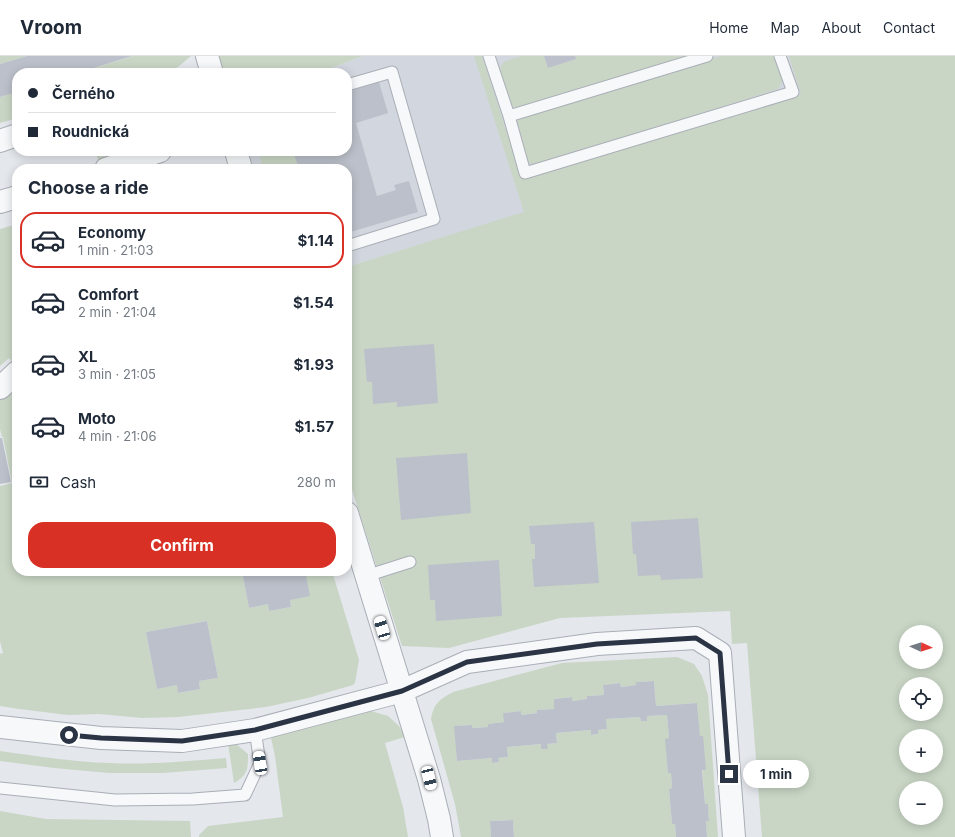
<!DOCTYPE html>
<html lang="en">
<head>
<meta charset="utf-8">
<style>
  :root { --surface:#fff; --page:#f2f2f3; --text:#1f2937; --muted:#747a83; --line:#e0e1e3; --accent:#d93025 }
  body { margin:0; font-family:Inter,sans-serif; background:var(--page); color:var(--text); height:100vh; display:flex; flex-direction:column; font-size:15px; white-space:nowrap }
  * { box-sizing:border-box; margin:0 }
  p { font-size:13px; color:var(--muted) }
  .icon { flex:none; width:22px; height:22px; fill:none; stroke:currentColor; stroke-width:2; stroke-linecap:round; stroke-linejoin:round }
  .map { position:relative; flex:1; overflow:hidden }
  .sheet { position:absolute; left:12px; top:108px; width:340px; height:412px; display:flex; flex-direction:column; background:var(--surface); border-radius:16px; box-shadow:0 2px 10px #0003 }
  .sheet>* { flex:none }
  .top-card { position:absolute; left:12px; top:12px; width:340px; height:88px; border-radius:16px; box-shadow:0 2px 10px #0003; display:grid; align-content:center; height:88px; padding:0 16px; background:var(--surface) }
  .needle { width:26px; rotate:94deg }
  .buttons { position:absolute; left:899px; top:569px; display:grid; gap:8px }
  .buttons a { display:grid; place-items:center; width:44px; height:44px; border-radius:50%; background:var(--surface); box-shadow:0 2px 10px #0003; font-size:20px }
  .end { position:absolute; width:18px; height:18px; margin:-9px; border:5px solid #2b3445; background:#fff; box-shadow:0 0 0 2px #fff }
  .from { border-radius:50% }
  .bubble { position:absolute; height:28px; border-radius:14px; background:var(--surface); box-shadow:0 2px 10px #0003; font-size:13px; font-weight:700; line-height:28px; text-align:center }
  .car { position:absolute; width:12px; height:24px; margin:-12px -6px; border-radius:5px; box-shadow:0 0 3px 1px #0007; background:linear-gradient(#fff 24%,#345 0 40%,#fff 0 76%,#345 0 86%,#fff 0) }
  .top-card b { display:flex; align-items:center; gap:14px; height:38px; font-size:15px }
  .top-card b+b { border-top:1px solid var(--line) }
  .top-card i { width:10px; height:10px; background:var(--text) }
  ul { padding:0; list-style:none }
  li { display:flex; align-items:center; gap:12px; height:56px; margin:0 8px 6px; padding:0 8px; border:2px solid transparent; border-radius:16px }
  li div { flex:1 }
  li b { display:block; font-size:15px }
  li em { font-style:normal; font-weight:700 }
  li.active { border-color:var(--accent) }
  li>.icon { width:36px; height:36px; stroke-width:1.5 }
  h2 { padding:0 16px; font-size:18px; line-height:48px }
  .pay { display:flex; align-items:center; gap:10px; height:44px; padding:0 16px; font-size:15px }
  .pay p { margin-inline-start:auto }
  .action { display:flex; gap:8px; margin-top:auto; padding:8px 16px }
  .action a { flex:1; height:46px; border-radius:16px; background:var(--accent); color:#fff; font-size:16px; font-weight:700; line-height:46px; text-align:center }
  header { display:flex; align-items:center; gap:24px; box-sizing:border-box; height:56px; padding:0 20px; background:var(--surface); border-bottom:1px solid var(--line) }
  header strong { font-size:19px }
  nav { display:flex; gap:22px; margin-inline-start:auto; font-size:14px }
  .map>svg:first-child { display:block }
  .built { fill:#d2d6de }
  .green { fill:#c9d6c5; fill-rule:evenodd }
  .building { fill:#bbc0ca }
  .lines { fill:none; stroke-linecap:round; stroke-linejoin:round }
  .lane-casing { stroke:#a9aeb7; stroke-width:13 }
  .street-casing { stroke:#a9aeb7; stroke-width:24 }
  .lane { stroke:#f7f8fa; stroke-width:11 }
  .street { stroke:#f7f8fa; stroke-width:22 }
  .route { stroke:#2b3445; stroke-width:5 }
</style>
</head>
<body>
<header>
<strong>Vroom</strong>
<nav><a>Home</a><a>Map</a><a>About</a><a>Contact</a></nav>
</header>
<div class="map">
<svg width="955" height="781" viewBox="0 0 955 781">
  <rect width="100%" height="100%" fill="#e4e7ec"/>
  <path class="built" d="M363,0H796L821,82L524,157L347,211V113H252L246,95H347V17H317Z"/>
  <path class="green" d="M0,0H27L0,8Z
    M133,0H191C184,6 175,14 166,17H78Z
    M217,0H363L317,17H222Z
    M474,0H482L522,123L801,38L789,0H955V781H762L747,587L732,588L730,555L560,562L449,592L402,590L347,418V211L524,156ZM906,576H936V606H906ZM906,628H936V658H906ZM906,680H936V710H906ZM906,732H936V762H906Z
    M521,0H544L548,12L576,3L575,0H689L524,51L517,52L509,49L499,18L501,10L504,6Z
    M721,0H778L784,22L778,33L539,108H531L525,104L516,67L520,61Z
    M17,36V62L0,67V41Z
    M95,95H127L98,104Z
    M258,95H293L299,113H263Z
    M17,168V304L13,307L9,302L0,310V173Z
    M11,335L13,336L14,339L17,336V515H242L249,552L268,548L269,555L291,551L290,544L305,515H332L359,604L355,627L353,629L308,642L266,651L178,661L142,662L99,658L68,659L19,653L0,650V598L3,597L0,585V430L12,427L3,381H2L0,373V343L3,339ZM207,565L218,622L199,625L200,633L179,637L177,629L157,633L146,576Z
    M677,601L694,608L702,620L708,639L718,781H707L706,765H709L708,748H705L697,647L656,650L654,625L636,626V629L621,631L620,627L603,629L604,639L588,640L587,643L572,645L571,641L554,643V653L537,654V657L521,659V655L504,657V666L488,668V671L472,672V669L455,670L457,705L492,702V707L498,706V702L508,701L507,691L541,688V693H547V688L557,687L556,677L591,674L592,679L598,678V674L607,673L606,663L640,661L641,665H647V660L667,659L669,682L666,687L668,717H671L672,732L669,733L672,768H675L676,781H514L513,764L490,765L491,781H461L455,748L431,663C434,647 439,644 453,636L562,607Z
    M371,655L388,660L399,670L405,681L385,687L403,751L408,781H199V779L208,770L283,761L275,700L271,682L280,677Z
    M228,687L236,688L248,698C248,713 248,719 234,727Z
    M0,695C36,700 73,706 110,707C149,709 187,705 226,702L227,712L163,717H109L54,712L0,705Z
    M0,755L46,763L190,765L191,781H0Z"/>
  <path class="building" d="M27,0H132L78,17H17V36L0,41V8Z
    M544,0H575L576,3L548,12Z
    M379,26L388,57L356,67L377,140L396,134L394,129L409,125L418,156L347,177V113H299L293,95H347V36Z
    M434,288L438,347L397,351V346L373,348L372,326H367L364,293Z
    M0,382H2L11,426L0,428Z
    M467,397L471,457L401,464L396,402Z
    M698,462L703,522L661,524L660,519L638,520L636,498H633L631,466Z
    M594,466L599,527L534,531L532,503H535V488H531L529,470Z
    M499,504L502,560L436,565L435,544H430L428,509Z
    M242,515H305L310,540L290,544L291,551L269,555L268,548L249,552Z
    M207,565L218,622L199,625L200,633L178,637L177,629L157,633L146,576Z
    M654,625L656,650L697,647L700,680H703L706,714H702L705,748H708L709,765H706L707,781H676L675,768H672L669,733L672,732L671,717H668L665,683L669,682L667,659L647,660V665H641L640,661L606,663L607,673L598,674V678L591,679V674L556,677L557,687L547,688L548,693H541V688L507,691L508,701L498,702L499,706L492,707V702L457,705L454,670L472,669V672L488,671V668L504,666L503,657L521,655V659L537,657V654L554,653V643L572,641V645L587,643V640L604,639L603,629L620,627L621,631L636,629V626Z
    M513,764L514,781H491L490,765Z"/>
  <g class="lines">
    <defs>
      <path id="lane" d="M489,0L509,60L707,0
        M347,29L392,16L434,163L347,190
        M509,60L525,117L793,36L780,0
        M366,520L410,506
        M0,732L115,744L193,743L245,739L260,707L255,674"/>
      <path id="street" d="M207,0L212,17
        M0,85L17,79
        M236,95L241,113
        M106,113L160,95
        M0,146L17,141
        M0,332L17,316
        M347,457L429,723L439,763L442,781
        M0,671L101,682L182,685L255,674L402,635L467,606L597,588L696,582L720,597L734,781"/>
    </defs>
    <use href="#lane" class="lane-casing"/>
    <use href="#street" class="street-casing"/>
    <use href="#lane" class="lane"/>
    <use href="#street" class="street"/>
  </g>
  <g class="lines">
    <path class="route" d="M69,679L101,682L182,685L255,674L402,635L467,606L597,588L696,582L720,597L729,718"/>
  </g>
</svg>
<div class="buttons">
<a><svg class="needle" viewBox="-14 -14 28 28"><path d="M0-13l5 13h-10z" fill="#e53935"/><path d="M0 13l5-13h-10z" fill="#747a83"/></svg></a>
<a><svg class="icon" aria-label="locate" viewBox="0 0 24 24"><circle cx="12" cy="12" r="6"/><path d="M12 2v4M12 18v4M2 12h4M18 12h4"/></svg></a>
<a>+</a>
<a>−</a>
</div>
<i class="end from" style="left:69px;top:679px"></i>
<i class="end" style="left:729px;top:718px"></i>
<div class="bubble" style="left:743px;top:704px;width:66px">1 min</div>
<i class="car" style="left:382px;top:572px;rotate:343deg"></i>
<i class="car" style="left:260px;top:707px;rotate:351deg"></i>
<i class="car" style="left:429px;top:722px;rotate:166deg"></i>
<div class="top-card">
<b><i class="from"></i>Černého</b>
<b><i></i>Roudnická</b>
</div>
<section class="sheet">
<h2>Choose a ride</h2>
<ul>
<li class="active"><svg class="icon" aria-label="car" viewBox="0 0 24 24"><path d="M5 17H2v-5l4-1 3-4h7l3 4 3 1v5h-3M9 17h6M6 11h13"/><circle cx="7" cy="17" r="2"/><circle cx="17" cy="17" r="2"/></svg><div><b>Economy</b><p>1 min · 21:03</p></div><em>$1.14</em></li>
<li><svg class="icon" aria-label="car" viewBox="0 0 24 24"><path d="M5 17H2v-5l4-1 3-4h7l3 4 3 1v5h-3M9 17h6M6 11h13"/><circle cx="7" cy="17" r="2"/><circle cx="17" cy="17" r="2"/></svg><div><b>Comfort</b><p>2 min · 21:04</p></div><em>$1.54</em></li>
<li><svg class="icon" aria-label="car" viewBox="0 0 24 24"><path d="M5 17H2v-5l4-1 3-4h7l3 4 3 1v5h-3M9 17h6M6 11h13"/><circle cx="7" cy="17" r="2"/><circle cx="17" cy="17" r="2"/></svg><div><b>XL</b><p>3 min · 21:05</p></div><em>$1.93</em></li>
<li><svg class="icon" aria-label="car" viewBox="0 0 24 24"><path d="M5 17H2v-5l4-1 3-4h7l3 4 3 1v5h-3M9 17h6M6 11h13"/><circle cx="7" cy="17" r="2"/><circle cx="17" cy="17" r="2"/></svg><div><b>Moto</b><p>4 min · 21:06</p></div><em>$1.57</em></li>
</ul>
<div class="pay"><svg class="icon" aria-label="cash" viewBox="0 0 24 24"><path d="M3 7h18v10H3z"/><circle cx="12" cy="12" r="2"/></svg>Cash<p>280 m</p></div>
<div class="action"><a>Confirm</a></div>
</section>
</div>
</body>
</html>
